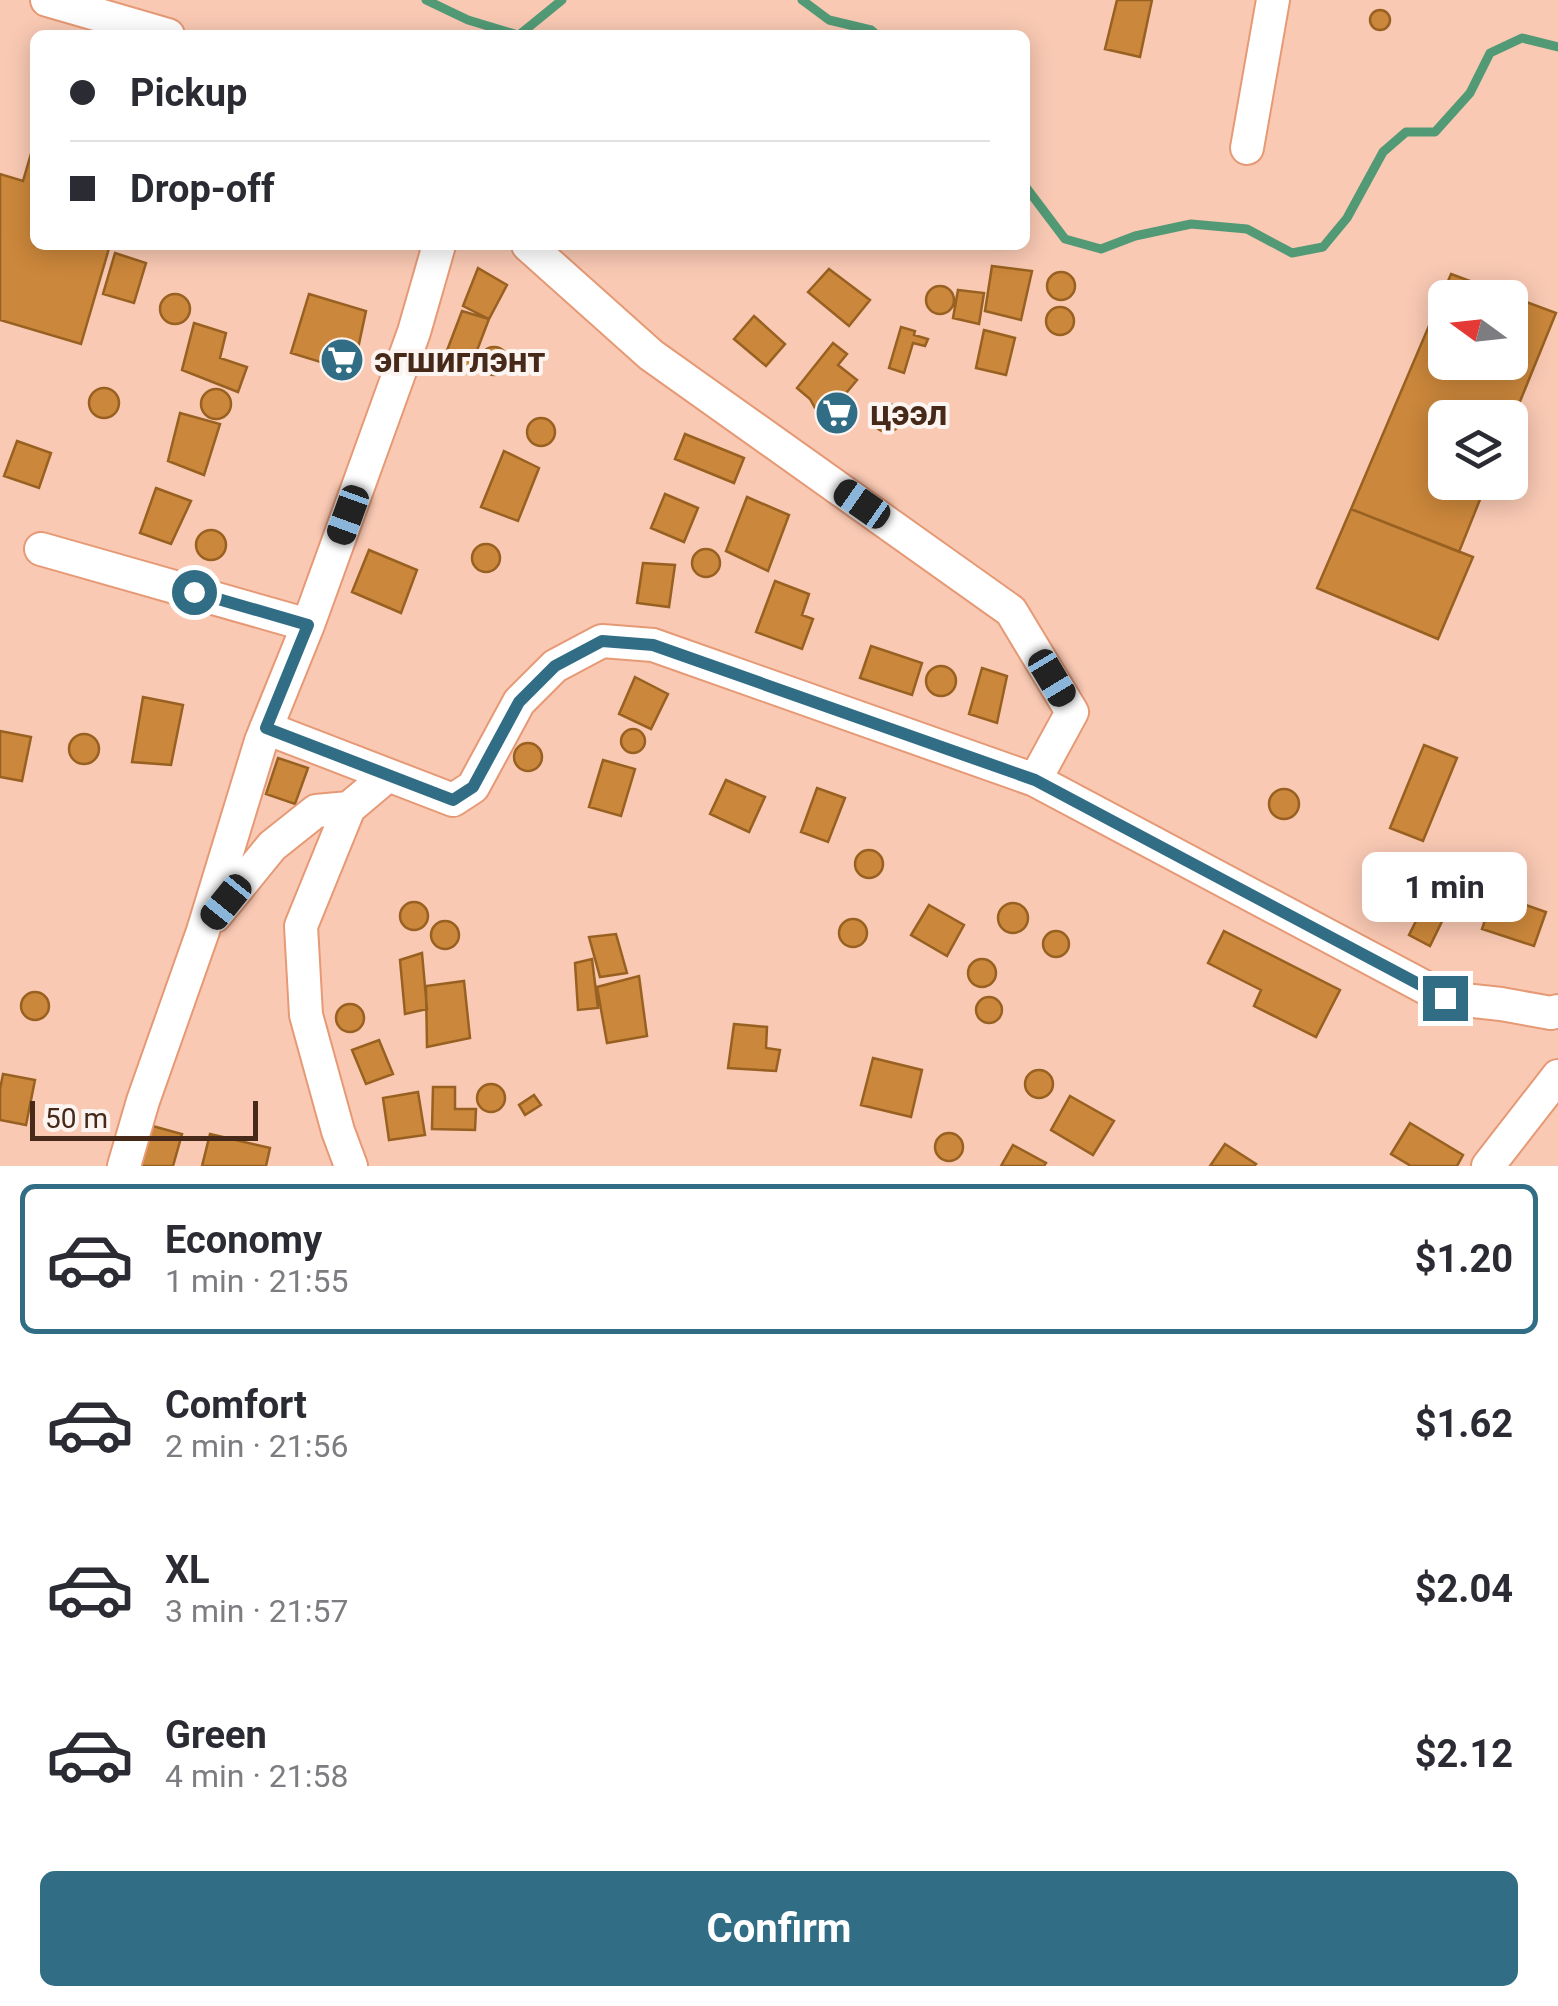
<!DOCTYPE html>
<html lang="en">
<head>
<meta charset="utf-8">
<style>
  :root { --surface:#fff; --page:#f2f2f3; --text:#2b2b33; --muted:#7c7c81; --line:#e1e1e2; --accent:#316e85 }
  body { margin:0; font-family:Roboto,sans-serif; background:var(--page); color:var(--text); height:100vh; display:flex; flex-direction:column; font-size:38px; white-space:nowrap }
  * { box-sizing:border-box; margin:0 }
  p { font-size:32px; color:var(--muted) }
  .icon { flex:none; width:55px; height:55px; fill:none; stroke:currentColor; stroke-width:2; stroke-linecap:round; stroke-linejoin:round }
  .map { position:relative; height:1166px; overflow:hidden }
  .panel { display:flex; flex-direction:column; background:var(--surface); flex:1 }
  .panel>* { flex:none }
  .hud { position:absolute; left:30px; top:30px; width:1000px; height:220px; border-radius:15px; box-shadow:0 5px 25px #0003; display:grid; align-content:center; height:220px; padding:0 40px; background:var(--surface) }
  .needle { width:65px; rotate:285deg }
  .buttons { position:absolute; left:1428px; top:280px; display:grid; gap:20px }
  .buttons a { display:grid; place-items:center; width:100px; height:100px; border-radius:15px; background:var(--surface); box-shadow:0 5px 25px #0003; font-size:50px }
  .scale { position:absolute; left:30px; bottom:25px; width:228px; box-sizing:border-box; padding-left:10px; border:5px solid #47291a; border-top:0; font-size:28px; line-height:35px; white-space:nowrap; color:#47291a; -webkit-text-stroke:8px #fcf4f0; paint-order:stroke }
  .end { position:absolute; width:45px; height:45px; margin:-22px; border:12px solid #316e85; background:#fff; box-shadow:0 0 0 5px #fff }
  .from { border-radius:50% }
  .bubble { position:absolute; height:70px; border-radius:15px; background:var(--surface); box-shadow:0 5px 25px #0003; font-size:32px; font-weight:700; line-height:70px; text-align:center }
  .car { position:absolute; width:30px; height:60px; margin:-30px -15px; border-radius:12px; box-shadow:0 0 8px 2px #0007; background:linear-gradient(#222 24%,#8ab4d8 0 40%,#222 0 76%,#8ab4d8 0 86%,#222 0) }
  .hud b { display:flex; align-items:center; gap:35px; height:95px; font-size:38px }
  .hud b+b { border-top:2px solid var(--line) }
  .hud i { width:25px; height:25px; background:var(--text) }
  ul { padding:18px 0 0; list-style:none }
  li { display:flex; align-items:center; gap:30px; height:150px; margin:0 20px 15px; padding:0 20px; border:5px solid transparent; border-radius:15px }
  li div { flex:1 }
  li b { display:block; font-size:38px }
  li em { font-style:normal; font-weight:700 }
  li.selected { border-color:var(--accent) }
  li>.icon { width:90px; height:90px; stroke-width:1.5 }
  .action { display:flex; gap:20px; margin-top:auto; padding:20px 40px }
  .action a { flex:1; height:115px; border-radius:15px; background:var(--accent); color:#fff; font-size:40px; font-weight:700; line-height:115px; text-align:center }
  .map>svg:first-child { display:block }
  .lines { fill:none; stroke-linecap:round; stroke-linejoin:round }
  .stream { stroke:#529a76; stroke-width:9 }
  .building { fill:#cb873b; stroke:#986121; stroke-width:2.5; fill-rule:evenodd }
  .minor-casing { stroke:#e69975; stroke-width:36 }
  .minor { stroke:#fff; stroke-width:32 }
  .route { stroke:#316e85; stroke-width:12 }
  .labels { text-anchor:middle; dominant-baseline:central; stroke-width:8; stroke-linejoin:round; paint-order:stroke }
  .poi-label { font-size:35px; font-weight:bold; fill:#47291a; stroke:#fcf4f0; text-anchor:start }
</style>
</head>
<body>
<div class="map">
<svg width="1558" height="1166" viewBox="0 0 1558 1166">
  <rect width="100%" height="100%" fill="#f9c9b3"/>
  <g class="lines">
    <path class="stream" d="M426,0L468,20L518,35
      M802,0L829,20L871,30L877,35
      M519,35L562,0
      M1025,186L1065,239L1101,249L1135,236L1191,224L1247,229L1292,253L1323,247L1347,218L1383,152L1406,132H1435L1470,93L1490,53L1522,38L1558,47"/>
  </g>
  <path class="building" d="M1117,0H1152L1140,57L1105,49Z
    M1370 20a10 10 0 1 1 20 0a10 10 0 1 1-20 0Z
    M35,140V245H110L81,344L0,320V174L23,181Z
    M115,253L146,263L134,303L103,294Z
    M992,266L1032,271L1021,320L985,311Z
    M478,268L507,285L489,319L463,306Z
    M829,269L870,300L849,326L808,292Z
    M1047 286a14 14 0 1 1 28 0a14 14 0 1 1-28 0Z
    M1451,274L1556,313L1510,426V418H1445V482H1487L1459,552L1351,509ZM1445,298H1510V362H1445Z
    M926 300a14 14 0 1 1 28 0a14 14 0 1 1-28 0Z
    M958,290L984,293L979,324L953,318Z
    M160 309a15 15 0 1 1 30 0a15 15 0 1 1-30 0Z
    M309,294L366,311L353,372L291,353Z
    M1046 321a14 14 0 1 1 28 0a14 14 0 1 1-28 0Z
    M462,311L489,319L468,374L443,361Z
    M754,316L785,344L766,366L734,339Z
    M194,323L226,333L220,358L247,367L238,392L182,370Z
    M901,327L915,331L914,335L928,339L925,346L913,343L904,373L889,368Z
    M984,330L1015,338L1006,375L976,368Z
    M833,343L847,354L838,365L857,380L827,416L825,411L815,408L810,399L797,388Z
    M480 361a14 14 0 1 1 28 0a14 14 0 1 1-28 0Z
    M89 403a15 15 0 1 1 30 0a15 15 0 1 1-30 0Z
    M201 404a15 15 0 1 1 30 0a15 15 0 1 1-30 0Z
    M873 418a14 14 0 1 1 28 0a14 14 0 1 1-28 0Z
    M180,413L220,424L204,475L168,461Z
    M527 432a14 14 0 1 1 28 0a14 14 0 1 1-28 0Z
    M685,434L744,458L734,483L675,459Z
    M17,441L51,453L39,488L4,476Z
    M504,451L539,468L518,521L481,507Z
    M156,488L191,501L171,544L140,533Z
    M665,494L698,508L684,542L651,528Z
    M747,497L789,515L768,571L726,551Z
    M1351,509L1473,557L1438,639L1317,588Z
    M196 545a15 15 0 1 1 30 0a15 15 0 1 1-30 0Z
    M472 558a14 14 0 1 1 28 0a14 14 0 1 1-28 0Z
    M692 563a14 14 0 1 1 28 0a14 14 0 1 1-28 0Z
    M369,550L417,570L401,613L352,592Z
    M643,563L675,565L669,607L637,603Z
    M775,581L809,594L802,615L813,619L802,649L756,632Z
    M871,646L922,663L912,695L860,678Z
    M926 681a15 15 0 1 1 30 0a15 15 0 1 1-30 0Z
    M982,668L1007,676L997,723L969,714Z
    M635,677L668,694L651,729L619,714Z
    M143,697L183,705L171,765L132,762Z
    M621 741a12 12 0 1 1 24 0a12 12 0 1 1-24 0Z
    M0,731L31,737L22,781L0,777Z
    M69 749a15 15 0 1 1 30 0a15 15 0 1 1-30 0Z
    M514 757a14 14 0 1 1 28 0a14 14 0 1 1-28 0Z
    M1424,745L1457,758L1423,841L1390,828Z
    M278,758L308,768L295,804L266,794Z
    M603,760L635,769L621,816L589,807Z
    M726,780L765,797L749,832L710,814Z
    M817,788L845,798L828,842L801,832Z
    M1269 804a15 15 0 1 1 30 0a15 15 0 1 1-30 0Z
    M855 864a14 14 0 1 1 28 0a14 14 0 1 1-28 0Z
    M1364 897a13 13 0 1 1 26 0a13 13 0 1 1-26 0Z
    M1494,894L1546,912L1534,946L1482,929Z
    M1428,897L1449,907L1430,946L1409,935Z
    M400 916a14 14 0 1 1 28 0a14 14 0 1 1-28 0Z
    M998 918a15 15 0 1 1 30 0a15 15 0 1 1-30 0Z
    M929,905L964,925L947,956L911,935Z
    M839 933a14 14 0 1 1 28 0a14 14 0 1 1-28 0Z
    M431 935a14 14 0 1 1 28 0a14 14 0 1 1-28 0Z
    M1224,931L1340,990L1316,1037L1254,1006L1261,990L1208,963Z
    M1043 944a13 13 0 1 1 26 0a13 13 0 1 1-26 0Z
    M616,934L627,973L600,977L589,937Z
    M422,953L427,1009L405,1014L400,960Z
    M592,959L598,1008L578,1010L575,963Z
    M968 973a14 14 0 1 1 28 0a14 14 0 1 1-28 0Z
    M639,976L647,1036L607,1043L597,987Z
    M464,981L470,1038L427,1047L426,986Z
    M21 1006a14 14 0 1 1 28 0a14 14 0 1 1-28 0Z
    M976 1010a13 13 0 1 1 26 0a13 13 0 1 1-26 0Z
    M336 1018a14 14 0 1 1 28 0a14 14 0 1 1-28 0Z
    M734,1024L767,1027L766,1048L780,1050L776,1071L728,1068Z
    M379,1040L393,1074L366,1084L352,1050Z
    M873,1058L922,1070L911,1117L861,1105Z
    M1025 1084a14 14 0 1 1 28 0a14 14 0 1 1-28 0Z
    M3,1074L35,1080L26,1125L0,1120V1089Z
    M477 1098a14 14 0 1 1 28 0a14 14 0 1 1-28 0Z
    M433,1087H455V1109H476L475,1130L432,1129Z
    M418,1092L425,1135L389,1140L383,1098Z
    M534,1095L541,1105L525,1115L519,1105Z
    M1070,1096L1114,1121L1093,1155L1051,1130Z
    M1410,1123L1463,1155L1457,1166H1411L1391,1154Z
    M149,1125L182,1134L173,1166H138Z
    M935 1147a14 14 0 1 1 28 0a14 14 0 1 1-28 0Z
    M210,1134L270,1148L266,1166H202Z
    M1225,1144L1256,1164L1254,1166H1210Z
    M1013,1145L1046,1163L1044,1166H1001Z"/>
  <g class="lines">
    <defs>
      <path id="minor" d="M47,0L168,35
        M1247,148L1273,0
        M528,245L651,355L1011,611L1072,712L1035,780L1445,998L1501,1004L1551,1013L1558,1011
        M41,549L308,625
        M266,728L453,800L473,787L519,702L555,666L602,641L653,645L1035,780
        M215,916L272,846L316,811L349,808
        M124,1166L143,1101L203,931L261,741L308,625L414,332L439,245
        M351,1166L338,1131L306,1015L301,926L349,808L387,776
        M1488,1166L1558,1076"/>
    </defs>
    <use href="#minor" class="minor-casing"/>
    <use href="#minor" class="minor"/>
  </g>
  <g class="lines">
    <path class="route" d="M194,592L308,625L266,728L453,800L473,787L519,702L555,666L602,641L653,645L1035,780L1445,998"/>
  </g>
  <defs>
    <symbol id="supermarket-disc" viewBox="-11 -11 22 22"><circle r="9.5" fill="#316e85" stroke="#fcf4f0"/><path d="M-6-5.5h2.5l.6 2H6L4.5 2H-2.5L-4.4-4H-6ZM-1.5 3.2a1.3 1.3 0 1 0 .1 0ZM3 3.2a1.3 1.3 0 1 0 .1 0Z" fill="#fff"/></symbol>
  </defs>
  <g fill-rule="evenodd">
    <use href="#supermarket-disc" x="317" y="335" width="50" height="50"/>
    <use href="#supermarket-disc" x="812" y="388" width="50" height="50"/>
  </g>
  <g class="labels">
    <g class="poi-label">
      <text x="374" y="360">эгшиглэнт</text>
      <text x="870" y="413">цээл</text>
    </g>
  </g>
</svg>
<div class="buttons">
<a><svg class="needle" viewBox="-14 -14 28 28"><path d="M0-13l5 13h-10z" fill="#e53935"/><path d="M0 13l5-13h-10z" fill="#7c7c81"/></svg></a>
<a><svg class="icon" aria-label="layers" viewBox="0 0 24 24"><path d="M12 4l9 5-9 5-9-5zM3 14l9 5 9-5"/></svg></a>
</div>
<div class="scale">50 m</div>
<i class="end from" style="left:194px;top:592px"></i>
<i class="end" style="left:1445px;top:998px"></i>
<div class="bubble" style="left:1362px;top:852px;width:165px">1 min</div>
<i class="car" style="left:862px;top:504px;rotate:305deg"></i>
<i class="car" style="left:348px;top:515px;rotate:200deg"></i>
<i class="car" style="left:1052px;top:678px;rotate:149deg"></i>
<i class="car" style="left:226px;top:902px;rotate:219deg"></i>
<div class="hud">
<b><i class="from"></i>Pickup</b>
<b><i></i>Drop-off</b>
</div>
</div>
<section class="panel">
<ul>
<li class="selected"><svg class="icon" aria-label="car" viewBox="0 0 24 24"><path d="M5 17H2v-5l4-1 3-4h7l3 4 3 1v5h-3M9 17h6M6 11h13"/><circle cx="7" cy="17" r="2"/><circle cx="17" cy="17" r="2"/></svg><div><b>Economy</b><p>1 min · 21:55</p></div><em>$1.20</em></li>
<li><svg class="icon" aria-label="car" viewBox="0 0 24 24"><path d="M5 17H2v-5l4-1 3-4h7l3 4 3 1v5h-3M9 17h6M6 11h13"/><circle cx="7" cy="17" r="2"/><circle cx="17" cy="17" r="2"/></svg><div><b>Comfort</b><p>2 min · 21:56</p></div><em>$1.62</em></li>
<li><svg class="icon" aria-label="car" viewBox="0 0 24 24"><path d="M5 17H2v-5l4-1 3-4h7l3 4 3 1v5h-3M9 17h6M6 11h13"/><circle cx="7" cy="17" r="2"/><circle cx="17" cy="17" r="2"/></svg><div><b>XL</b><p>3 min · 21:57</p></div><em>$2.04</em></li>
<li><svg class="icon" aria-label="car" viewBox="0 0 24 24"><path d="M5 17H2v-5l4-1 3-4h7l3 4 3 1v5h-3M9 17h6M6 11h13"/><circle cx="7" cy="17" r="2"/><circle cx="17" cy="17" r="2"/></svg><div><b>Green</b><p>4 min · 21:58</p></div><em>$2.12</em></li>
</ul>
<div class="action"><a>Confirm</a></div>
</section>
</body>
</html>
